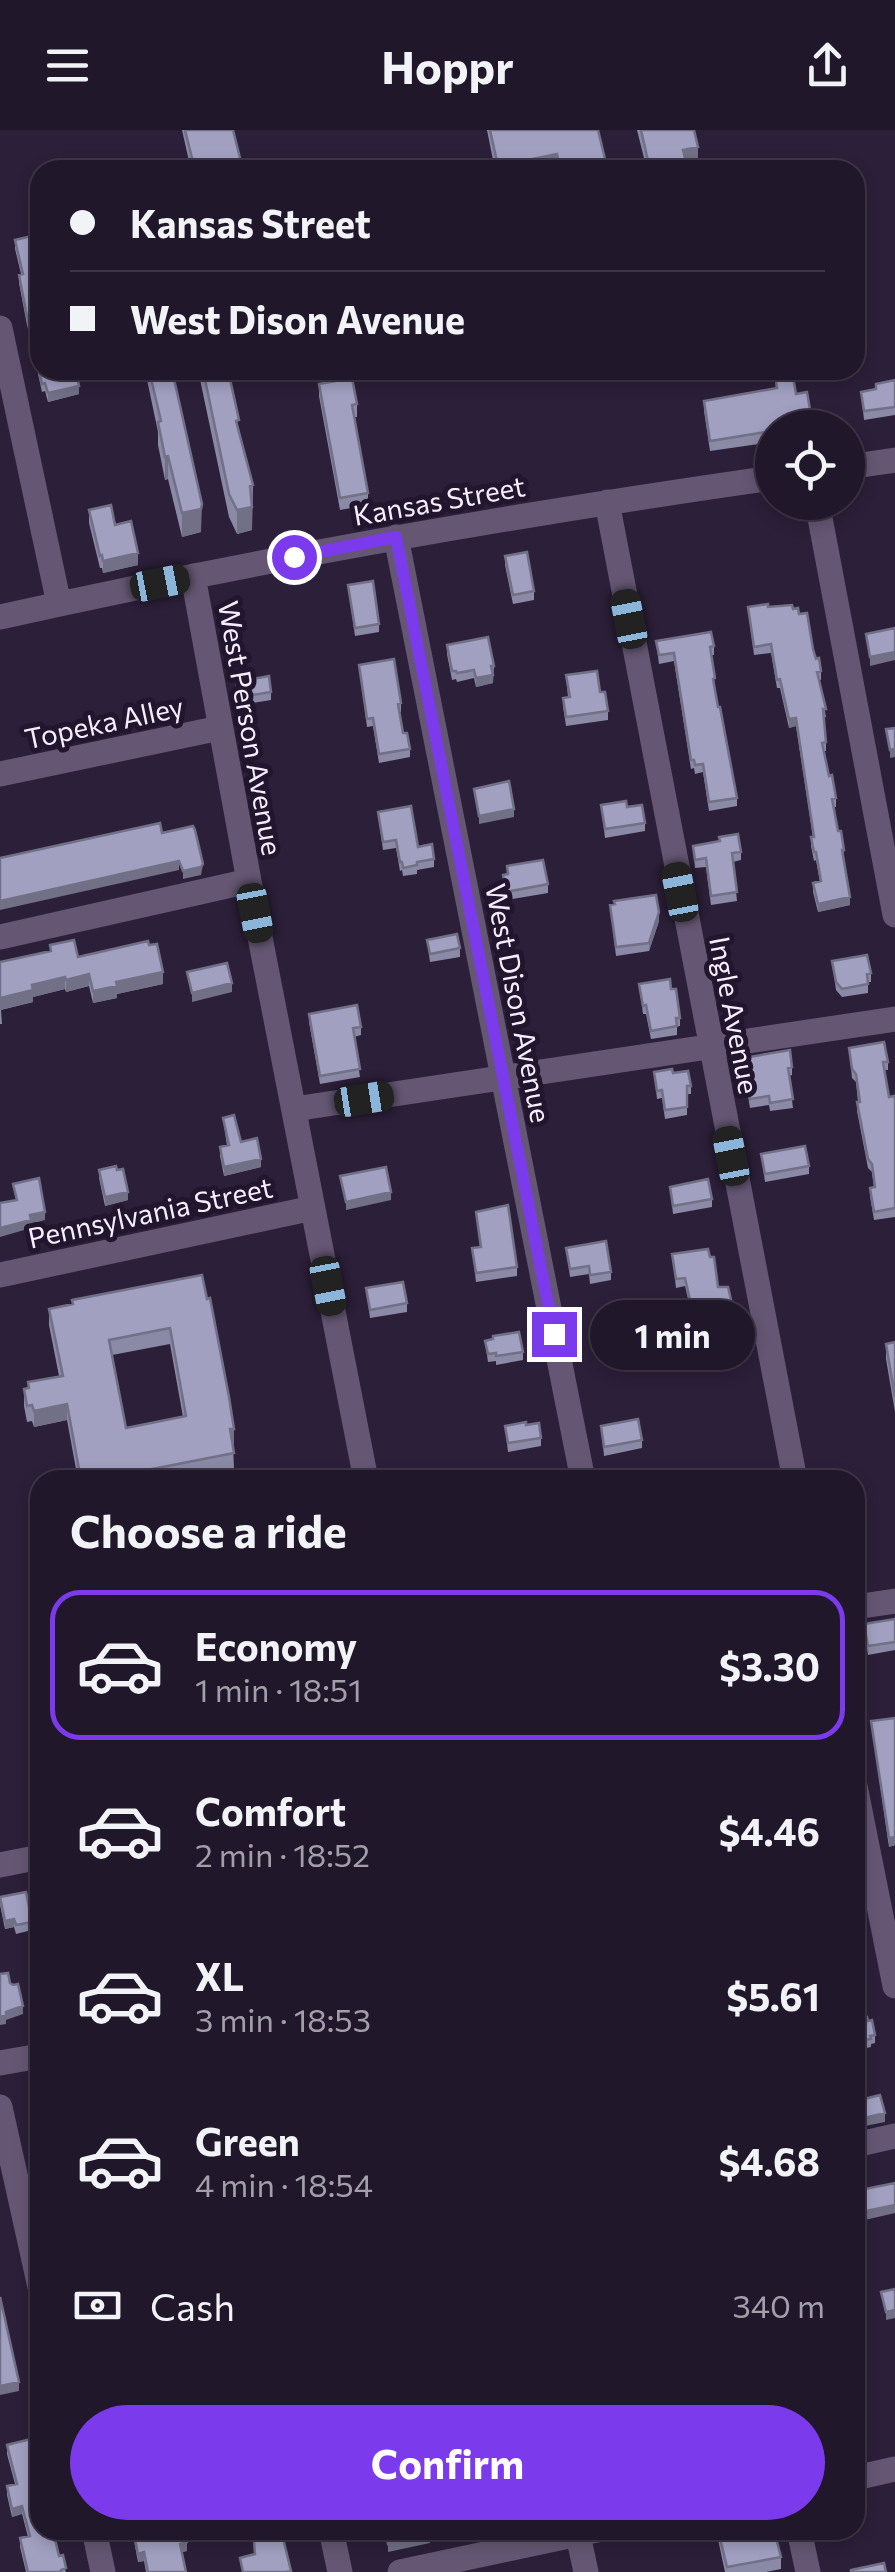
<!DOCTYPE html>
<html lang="en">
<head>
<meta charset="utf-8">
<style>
  :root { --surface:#21172b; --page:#292033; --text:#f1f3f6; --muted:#a29fa9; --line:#3e3647; --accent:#7c3aed }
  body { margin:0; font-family:Commissioner,sans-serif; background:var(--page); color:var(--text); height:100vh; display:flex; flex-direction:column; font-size:38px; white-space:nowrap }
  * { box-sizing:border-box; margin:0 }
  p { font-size:32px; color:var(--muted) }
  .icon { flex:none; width:55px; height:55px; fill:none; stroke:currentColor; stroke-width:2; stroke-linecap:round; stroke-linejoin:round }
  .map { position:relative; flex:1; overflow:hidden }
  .drawer { position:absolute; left:30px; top:1340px; width:835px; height:1070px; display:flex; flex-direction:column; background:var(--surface); border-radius:30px; box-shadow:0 5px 15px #0003,0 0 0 2px var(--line) }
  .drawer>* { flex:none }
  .banner { position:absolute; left:30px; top:30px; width:835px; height:220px; border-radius:30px; box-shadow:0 5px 15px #0003,0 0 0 2px var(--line); display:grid; align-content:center; height:220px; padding:0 40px; background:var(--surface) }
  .tools { position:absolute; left:755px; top:280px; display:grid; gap:20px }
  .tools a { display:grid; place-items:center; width:110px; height:110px; border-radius:50%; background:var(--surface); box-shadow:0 5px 15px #0003,0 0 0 2px var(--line); font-size:50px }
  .end { position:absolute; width:45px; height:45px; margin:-22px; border:12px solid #7c3aed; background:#fff; box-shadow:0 0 0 5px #fff }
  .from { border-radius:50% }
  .bubble { position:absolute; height:70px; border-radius:35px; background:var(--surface); box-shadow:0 5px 15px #0003,0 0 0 2px var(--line); font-size:32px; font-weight:700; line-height:70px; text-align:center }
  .car { position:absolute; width:30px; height:60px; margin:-30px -15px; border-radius:12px; box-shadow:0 0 8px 2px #0007; background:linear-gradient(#222 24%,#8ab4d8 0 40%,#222 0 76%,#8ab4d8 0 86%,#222 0) }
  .banner b { display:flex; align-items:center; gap:35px; height:95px; font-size:38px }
  .banner b+b { border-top:2px solid var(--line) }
  .banner i { width:25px; height:25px; background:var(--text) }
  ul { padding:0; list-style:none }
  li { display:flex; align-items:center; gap:30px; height:150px; margin:0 20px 15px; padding:0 20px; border:5px solid transparent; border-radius:30px }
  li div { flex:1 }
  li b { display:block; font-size:38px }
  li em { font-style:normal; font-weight:700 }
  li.active { border-color:var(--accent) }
  li>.icon { width:90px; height:90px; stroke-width:1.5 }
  h2 { padding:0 40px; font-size:45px; line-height:120px }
  .pay { display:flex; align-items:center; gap:25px; height:110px; padding:0 40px; font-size:38px }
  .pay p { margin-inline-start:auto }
  .action { display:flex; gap:20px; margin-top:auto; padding:20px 40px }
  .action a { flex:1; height:115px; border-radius:60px; background:var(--accent); color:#fff; font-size:40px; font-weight:700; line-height:115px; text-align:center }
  header { display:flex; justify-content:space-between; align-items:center; height:130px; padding:0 40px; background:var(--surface); font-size:45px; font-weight:700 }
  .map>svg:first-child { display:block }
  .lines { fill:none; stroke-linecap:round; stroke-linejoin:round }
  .minor { stroke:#655774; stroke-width:25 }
  .wall { fill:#8a8aa6; fill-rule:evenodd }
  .shaded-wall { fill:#717087 }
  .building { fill:#a1a0c1; stroke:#717087; stroke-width:2.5; fill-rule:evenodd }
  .route { stroke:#7c3aed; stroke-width:12 }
  .labels { text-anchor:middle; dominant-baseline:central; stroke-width:10; stroke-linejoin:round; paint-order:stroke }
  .street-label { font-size:28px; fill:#f5eeff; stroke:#22162e }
</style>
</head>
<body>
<header><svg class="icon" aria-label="menu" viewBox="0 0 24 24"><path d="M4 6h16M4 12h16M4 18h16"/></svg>Hoppr<svg class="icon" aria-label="share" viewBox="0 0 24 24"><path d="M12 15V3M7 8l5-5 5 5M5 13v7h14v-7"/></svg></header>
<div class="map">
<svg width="895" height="2442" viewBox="0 0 895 2442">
  <rect width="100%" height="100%" fill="#2c1f39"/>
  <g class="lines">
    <path class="minor" d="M0,198L59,474
      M848,337L895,330
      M607,372L795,1350
      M817,372L895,785
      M396,407L583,1350
      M193,446L249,751L366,1350
      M0,487C256,430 513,385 772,348
      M0,644L220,598
      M0,807L249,751
      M294,979L895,889
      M0,1145L313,1078
      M855,1477L895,1471
      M855,1656L895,1856
      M0,1735L40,1727
      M0,1933L40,1926
      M0,1977L40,2157
      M855,2015L895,2006
      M855,2348L895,2339
      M94,2400L103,2442
      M331,2400L340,2442
      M577,2400L586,2442
      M799,2400L808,2442
      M400,2442L597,2400"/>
  </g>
  <path class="wall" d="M182,0H233L243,40H191Z
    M487,0H598L605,40H495Z
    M637,0H694L698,33L687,35L688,40H647Z
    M40,104V240L79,264L48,272L45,261L42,262L26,190L19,153V145L21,144L15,119V110Z
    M145,240H172L201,402L182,407L168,349L165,350L158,315V302Z
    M198,240H228L239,302L253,355L252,400L237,404L229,387Z
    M775,244L796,264L813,298H772V312L710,321L704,281V271L776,258Z
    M895,250V285L864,290L861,262L876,259V254Z
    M319,254L357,274V287H354L368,363V375L340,380L319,266Z
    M89,380L115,395L138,435L103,443L102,438H100L89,393Z
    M505,426L534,461V470L513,474L505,435Z
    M348,455L379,494V502L355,506Z
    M748,477L793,479L799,484L821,541V550H819L826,587L823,588L826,612V621H824L829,646L836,668V677H834L838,701L844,720L843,728L850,775L818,782L813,762V753L820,752L816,730L814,731L811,716V707H813L796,596L789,598L780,558H777L771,523L754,525Z
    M656,511L714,516V525H711L715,557H714L737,668V676L709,681L703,642L695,644L694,638L691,639L674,531L659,534Z
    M447,515L494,536L493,553L476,557L474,548L457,552L456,549L452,550L447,524Z
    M359,535L401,573V582H399L403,603L410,619V627L379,633L373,596L367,597Z
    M566,545L600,562L608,581V590L566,596L563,576V568L568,567Z
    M236,552L271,562V570L239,575Z
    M601,675L627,677L645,693V701L605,708Z
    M378,682L434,729V737L417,740V744L403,746L402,740L400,741L396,718L383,720Z
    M693,716L741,722V730L733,732L737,771L711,775L706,737L695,738Z
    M507,736L548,754V763L506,770L503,745L507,744Z
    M610,775L659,791L649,821L616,826Z
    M427,810L460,818V827L430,832Z
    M50,815L78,827L163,854L117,864V868L93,873L89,856L66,862L65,859L33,867V872L1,880L2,894H0V832L50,821Z
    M832,831L871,843V852H868V863L842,867L836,860Z
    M639,854L671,859L680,888V896H677V905L651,909L646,884H643Z
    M309,884L361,897V905L354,907L360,947L320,954L309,892Z
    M849,918L888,932V940H885L889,967L895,969V1087L874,1090L870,1066V1058L874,1057L872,1042L868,1038L857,981L858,972L856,952L852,948Z
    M738,929L792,937V945L789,946L793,978L770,981L769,975L750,978L746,953L741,954Z
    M654,942L673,943L691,956V964H687V985L665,989L662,968L657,969Z
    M223,988L241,1012L261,1037L224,1046L220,1026V1017L227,1016Z
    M761,1024L809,1036V1044L765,1052Z
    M99,1040L128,1070L105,1076L99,1048Z
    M670,1057L712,1069V1077L673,1084Z
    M476,1082L517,1137V1146L476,1152L472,1118L480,1117Z
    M566,1118L611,1142V1150L590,1154L589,1144L570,1147Z
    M672,1124L732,1182L693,1191L685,1156L676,1158Z
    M202,1145L234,1315H233L234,1339L179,1350H78L67,1290L34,1297L32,1291L27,1292L24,1276V1259L28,1258V1252L59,1246L49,1195V1179ZM170,1214L183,1287L126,1298L112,1225Z
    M366,1158L407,1173V1182L370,1188Z
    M485,1211L523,1222V1230L496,1235V1231L488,1232Z
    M895,1212V1282L886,1229V1214Z
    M526,1295L541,1308V1316L508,1322L505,1296Z
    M601,1296L642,1310V1318L604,1326Z
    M895,1489V1520L868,1525L864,1494Z
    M895,1588V1715L889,1717L871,1591Z
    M0,1767L32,1792V1800L16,1804L14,1797L5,1799L0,1775Z
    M855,1889L875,1905V1913L871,1914V1917L855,1920Z
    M7,2315L40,2400L59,2408L55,2409L59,2426L66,2442H26L20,2417V2408L28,2407L22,2384L12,2387L7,2365V2356L15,2354L7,2324Z
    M132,2400L187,2421L182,2422L186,2442H146L144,2431L138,2432Z
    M716,2400H757L759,2408L781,2427V2439L766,2442H725Z"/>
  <path class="shaded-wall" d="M698,17V33L683,36V20Z
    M557,24V40H498V36Z
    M605,29V40H560V39Z
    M79,256V264L48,272V263Z
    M168,326V349L165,350V327Z
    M202,374L201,402L182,407V383Z
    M252,377V400L237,404V380Z
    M138,423V435L103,443V431Z
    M895,522V530L870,536V527Z
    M493,545V553L476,557V548Z
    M796,588V596L789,598V589Z
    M895,619V627L890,628V620Z
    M514,679V687L479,694V686Z
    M179,731V740L0,780V771Z
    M203,734L201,745L183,749V741Z
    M850,767V775L818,782V774Z
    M659,782V791L649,821V813Z
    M163,842V854L117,864V868L93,873V861L116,852Z
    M89,844V856L66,862V850Z
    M65,847V859L33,867V872L0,880V868L32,855Z
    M232,853V862L192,872V863Z
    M261,1029V1037L224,1046V1037Z
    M128,1062V1070L105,1076V1067Z
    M391,1062V1070L346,1080V1072Z
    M45,1082V1090L31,1094V1098L0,1107V1098L30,1085Z
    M732,1174V1182L693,1191V1183Z
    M67,1274V1290L34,1297V1281Z
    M230,1299H234V1315L230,1316Z
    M895,1707V1715L889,1717V1708Z
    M14,1789V1797L5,1799V1791Z
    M23,1876V1884L6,1890V1894L0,1895V1886L6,1882Z
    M885,1983V1992L860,1997V1989Z
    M895,2075V2083L856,2092V2083Z
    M895,2180V2188L886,2190V2182Z
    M19,2252V2261L0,2265V2256Z
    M22,2376V2384L12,2387V2379Z
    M59,2400V2408L53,2409V2401Z
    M430,2404V2413L388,2422V2414Z
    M187,2412V2421L180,2422V2414Z
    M144,2422V2431L138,2432V2424Z"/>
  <path class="building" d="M185,0H233L243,40H195Z
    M490,0H598L605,29L560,39L557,24L498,36Z
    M641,0H694L698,17L683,20L688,40H650Z
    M40,104V240H76L79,256L48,263L45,253L42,254L26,181L19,145L23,144L15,110Z
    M149,240H172L202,374L201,379L182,383L168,326L165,327L158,292L161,291Z
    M203,240H228L239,290L236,291L253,355L250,356L252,377L237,380L229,364Z
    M792,241L796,264L807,262L813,297L772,298V301L710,311L704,271L777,258L775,244Z
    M352,248L357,274L352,275L368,363L340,368L319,254Z
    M895,250V277L864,281L861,262L876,259V254Z
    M111,375L115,395L131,391L138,423L103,431L102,425L100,426L89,380Z
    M527,422L534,461L513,465L505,426Z
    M373,451L379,494L355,498L348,455Z
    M768,474V477L792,475L793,479L798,478L799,484L807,483L813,519L816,529L819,528L821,541L817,542L826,579H823L826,612L822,613L829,646L832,645L836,668L832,669L838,701H841L844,720H842L850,767L818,774L813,753L821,751L816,722H814L811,707H814L796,588L789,589L780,549L777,550L771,514L754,517L748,477Z
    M895,498V522L870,527L866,504Z
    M711,502L714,516L710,517L715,548L713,549L718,577H720L737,668L709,672L703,634L695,635L694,630H691L674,523L659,525L656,511Z
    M488,507L494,536H491L493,545L476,548L474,540L457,543L456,541H452L447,515Z
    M394,529L401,573L398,574L403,603H407L410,619L379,624L373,588L367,589L359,535Z
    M597,541L600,562H605L608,581L566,587L563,568L570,567L566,545Z
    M269,546L271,562L239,567L236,552Z
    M895,598V619L890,620L886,599Z
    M509,651L514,679L479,686L474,659Z
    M626,671L627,677L642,675L645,693L605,699L601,675Z
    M411,676L418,717L432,714L434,729L417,732V735L403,738L402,732H400L396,710L383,712L378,682Z
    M160,693L162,703L193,696L195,700L203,734L201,737L183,741L179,731L0,771V728Z
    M738,704L741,722L732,723L737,762L711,766L706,728L695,730L693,716L720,711L719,707Z
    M543,730L548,754L506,762L503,745L508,744L507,736Z
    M656,765L659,782L649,813L616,817L610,775L615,774L614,771Z
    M457,804L460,818L430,824L427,810Z
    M74,810L78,827L148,811L149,815L157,814L163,842L116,852L117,856L93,861L89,844L66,850L65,847L32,855L33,860L0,868V832L51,821L50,815Z
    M867,825L871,843L867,844L868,854L842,859L836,852L832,831Z
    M227,833L232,853L192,863L187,842Z
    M670,849L671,859H676L680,888H676L677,896L651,901L646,875L643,876L639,854Z
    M357,875L361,897L353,898L360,939L320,946L309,884Z
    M884,912L888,932H883L889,967L894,966L895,969V1078L874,1082L870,1058L875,1057L872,1034L868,1029L857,972H860L856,944L852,939L849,918Z
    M790,920L792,937L788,938L793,969L770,973L769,966L750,969L746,945L741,946L738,929Z
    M672,939L673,943L688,941L691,956H687V977L665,980L662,960L657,961L654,942Z
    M234,985L241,1012L257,1008L261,1029L224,1037L220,1017L229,1015L223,988Z
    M805,1016L809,1036L765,1044L761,1024Z
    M116,1036L117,1040L123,1039L128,1062L105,1067L99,1040Z
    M386,1037L391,1062L346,1072L340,1046Z
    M39,1048L45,1082L30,1085L31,1090L0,1098V1073L17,1070L13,1054Z
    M708,1049L712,1069L673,1076L670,1057Z
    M508,1075L517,1137L476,1143L472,1118L481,1117L476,1082Z
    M606,1111L611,1142L590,1145L589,1136L570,1139L566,1118Z
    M708,1119L710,1127H714L718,1157H728L732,1174L693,1183L685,1148L676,1149L672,1124Z
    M202,1145L207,1169L210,1168L229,1267L234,1299H230L234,1323L127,1344L129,1350H81L67,1274L34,1281L32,1275L27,1276L24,1259L29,1258L28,1252L63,1246L49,1179L73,1174L72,1170ZM170,1198L186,1286L126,1298L109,1210Z
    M403,1152L407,1173L370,1180L366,1158Z
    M519,1202L523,1222L496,1226V1223L488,1224L485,1211L493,1209V1206Z
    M895,1212V1267L886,1214Z
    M638,1289L642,1310L604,1317L601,1296Z
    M526,1292V1295L539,1293L541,1308L508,1313L505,1296Z
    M749,1345L750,1350H719Z
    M895,1489V1512L868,1516L864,1494Z
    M895,1588V1707L889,1708L871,1591Z
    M26,1762L32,1792L16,1795L14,1789L5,1791L0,1767Z
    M8,1843L10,1853L13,1855L18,1854L23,1876L6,1882V1885L0,1887V1844Z
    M867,1887L868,1891L872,1890L875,1905L870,1906L871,1909L855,1911V1889Z
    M880,1965L885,1983L860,1989L856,1971Z
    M895,2053V2075L856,2083L855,2061Z
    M895,2159V2180L886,2182L881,2162Z
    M0,2167L19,2252L0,2256Z
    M31,2309L40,2349V2400H57L53,2401L59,2426L63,2425L66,2438L61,2440V2442H28L20,2408L30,2406L22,2376L12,2379L7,2356L17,2354L7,2315Z
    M133,2400H185L187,2412L180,2414L186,2442H148L144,2422L138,2424Z
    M253,2400H281L291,2441L286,2442H243L240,2428L255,2424Z
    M385,2400H429L430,2404L388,2414Z
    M718,2400H757L759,2408L775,2404L781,2427L727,2437Z
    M884,2433L886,2442H851V2440Z"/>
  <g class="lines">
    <path class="route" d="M294,427L396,407L554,1204"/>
  </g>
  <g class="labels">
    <g class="street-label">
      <text transform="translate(439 370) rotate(-10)">Kansas Street</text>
      <text transform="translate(104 592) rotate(-12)">Topeka Alley</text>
      <text transform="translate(251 598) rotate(80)">West Person Avenue</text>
      <text transform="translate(519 873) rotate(79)">West Dison Avenue</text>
      <text transform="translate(735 885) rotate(79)">Ingle Avenue</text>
      <text transform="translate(150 1082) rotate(-12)">Pennsylvania Street</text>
    </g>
  </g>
</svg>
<div class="tools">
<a><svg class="icon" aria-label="locate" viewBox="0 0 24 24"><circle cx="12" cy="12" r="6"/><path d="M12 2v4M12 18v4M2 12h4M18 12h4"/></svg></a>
</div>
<i class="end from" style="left:294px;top:427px"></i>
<i class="end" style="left:554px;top:1204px"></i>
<div class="bubble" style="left:590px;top:1170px;width:165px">1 min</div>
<i class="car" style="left:160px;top:453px;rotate:79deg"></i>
<i class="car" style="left:629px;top:489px;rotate:349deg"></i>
<i class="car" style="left:680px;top:762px;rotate:349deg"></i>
<i class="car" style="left:255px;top:783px;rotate:169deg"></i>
<i class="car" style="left:364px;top:969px;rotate:81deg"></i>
<i class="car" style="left:731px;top:1026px;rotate:349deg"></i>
<i class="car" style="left:328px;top:1156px;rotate:169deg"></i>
<div class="banner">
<b><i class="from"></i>Kansas Street</b>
<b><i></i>West Dison Avenue</b>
</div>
<section class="drawer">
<h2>Choose a ride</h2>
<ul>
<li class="active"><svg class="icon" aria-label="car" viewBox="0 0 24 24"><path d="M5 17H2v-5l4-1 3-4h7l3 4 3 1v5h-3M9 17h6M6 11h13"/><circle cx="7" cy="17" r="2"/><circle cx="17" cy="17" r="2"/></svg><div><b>Economy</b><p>1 min · 18:51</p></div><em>$3.30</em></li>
<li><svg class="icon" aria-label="car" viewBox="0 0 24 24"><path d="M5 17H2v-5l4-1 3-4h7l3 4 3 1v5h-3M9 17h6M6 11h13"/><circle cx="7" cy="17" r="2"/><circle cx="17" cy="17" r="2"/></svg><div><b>Comfort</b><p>2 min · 18:52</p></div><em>$4.46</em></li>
<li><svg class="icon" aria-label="car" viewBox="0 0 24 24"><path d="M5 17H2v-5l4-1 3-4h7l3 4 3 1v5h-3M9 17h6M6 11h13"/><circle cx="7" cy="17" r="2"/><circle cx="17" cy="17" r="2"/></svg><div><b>XL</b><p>3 min · 18:53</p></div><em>$5.61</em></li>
<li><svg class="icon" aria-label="car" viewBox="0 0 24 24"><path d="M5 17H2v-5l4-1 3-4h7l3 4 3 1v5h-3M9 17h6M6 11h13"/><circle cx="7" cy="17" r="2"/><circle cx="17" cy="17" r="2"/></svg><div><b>Green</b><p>4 min · 18:54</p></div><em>$4.68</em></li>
</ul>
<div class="pay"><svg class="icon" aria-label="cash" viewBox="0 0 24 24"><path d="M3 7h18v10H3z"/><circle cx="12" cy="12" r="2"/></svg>Cash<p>340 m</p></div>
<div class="action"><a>Confirm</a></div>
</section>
</div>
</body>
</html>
